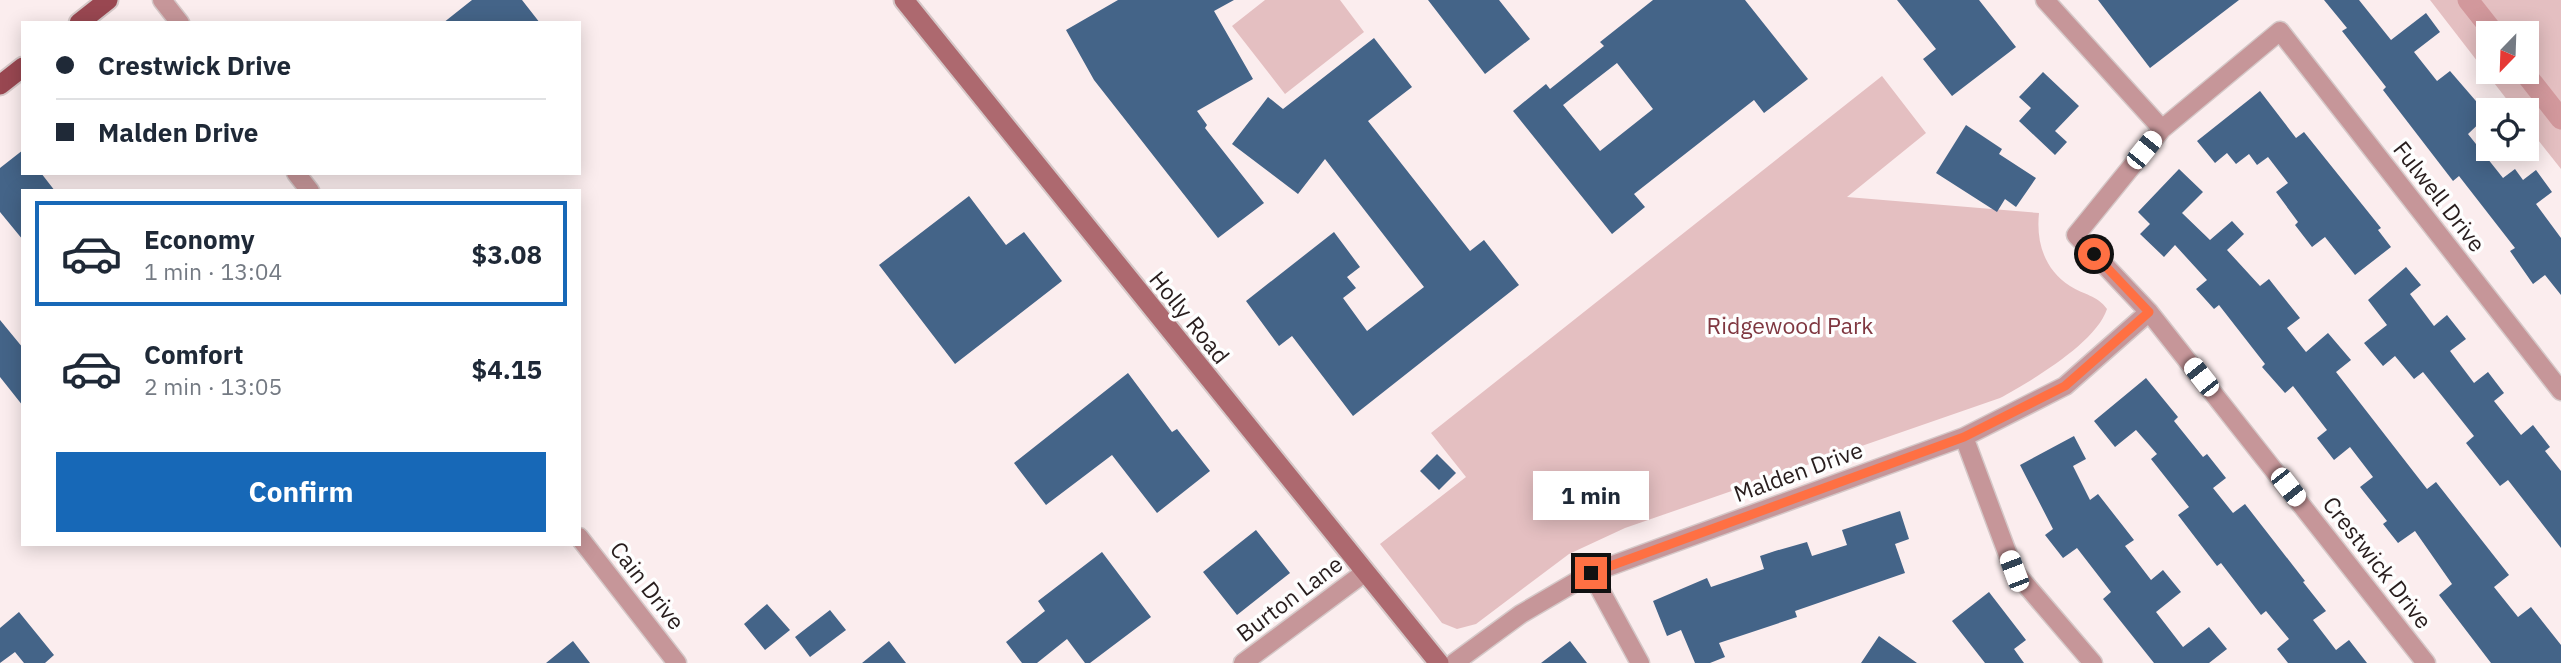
<!DOCTYPE html>
<html lang="en">
<head>
<meta charset="utf-8">
<style>
  :root { --surface:#fff; --page:#f6f6f7; --text:#1f2937; --muted:#747a83; --line:#e0e1e3; --accent:#1768b7 }
  body { margin:0; font-family:"IBM Plex Sans",sans-serif; background:var(--page); color:var(--text); height:100vh; display:flex; flex-direction:column; font-size:26px; white-space:nowrap }
  * { box-sizing:border-box; margin:0 }
  p { font-size:23px; color:var(--muted) }
  .icon { flex:none; width:38px; height:38px; fill:none; stroke:currentColor; stroke-width:2; stroke-linecap:round; stroke-linejoin:round }
  .map { position:relative; flex:1; overflow:hidden }
  .details { position:absolute; left:21px; top:189px; width:560px; height:357px; display:flex; flex-direction:column; background:var(--surface); border-radius:0px; box-shadow:0 4px 18px #0003 }
  .details>* { flex:none }
  .top-card { position:absolute; left:21px; top:21px; width:560px; height:154px; border-radius:0px; box-shadow:0 4px 18px #0003; display:grid; align-content:center; height:154px; padding:0 35px; background:var(--surface) }
  .needle { width:46px; rotate:203deg }
  .fabs { position:absolute; left:2476px; top:21px; display:grid; gap:14px }
  .fabs a { display:grid; place-items:center; width:63px; height:63px; border-radius:0px; background:var(--surface); box-shadow:0 4px 18px #0003; font-size:35px }
  .end { position:absolute; width:32px; height:32px; margin:-16px; border:9px solid #ff7043; background:#111; box-shadow:0 0 0 4px #111 }
  .from { border-radius:50% }
  .bubble { position:absolute; height:49px; border-radius:0px; background:var(--surface); box-shadow:0 4px 18px #0003; font-size:23px; font-weight:700; line-height:49px; text-align:center }
  .car { position:absolute; width:21px; height:42px; margin:-21px -10px; border-radius:9px; box-shadow:0 0 5px 2px #0007; background:linear-gradient(#fff 24%,#345 0 40%,#fff 0 76%,#345 0 86%,#fff 0) }
  .top-card b { display:flex; align-items:center; gap:24px; height:66px; font-size:26px }
  .top-card b+b { border-top:2px solid var(--line) }
  .top-card i { width:18px; height:18px; background:var(--text) }
  ul { padding:12px 0 0; list-style:none }
  li { display:flex; align-items:center; gap:21px; height:105px; margin:0 14px 10px; padding:0 21px; border:4px solid transparent; border-radius:0px }
  li div { flex:1 }
  li b { display:block; font-size:26px }
  li em { font-style:normal; font-weight:700 }
  li.current { border-color:var(--accent) }
  li>.icon { width:63px; height:63px; stroke-width:1.5 }
  .action { display:flex; gap:14px; margin-top:auto; padding:14px 35px }
  .action a { flex:1; height:80px; border-radius:0px; background:var(--accent); color:#fff; font-size:28px; font-weight:700; line-height:80px; text-align:center }
  .map>svg:first-child { display:block }
  .green { fill:#e4bfc1; fill-rule:evenodd }
  .lines { fill:none; stroke-linecap:round; stroke-linejoin:round }
  .canal { stroke:#d2989c; stroke-width:21 }
  .building { fill:#446488; fill-rule:evenodd }
  .minor-casing { stroke:#d5c8c8; stroke-width:21 }
  .secondary-casing { stroke:#d5c8c8; stroke-width:23 }
  .primary-casing { stroke:#d5c8c8; stroke-width:23 }
  .minor { stroke:#c69699; stroke-width:18 }
  .secondary { stroke:#ad696f; stroke-width:19 }
  .primary { stroke:#994751; stroke-width:19 }
  .route { stroke:#ff7043; stroke-width:9 }
  .labels { text-anchor:middle; dominant-baseline:central; stroke-width:7; stroke-linejoin:round; paint-order:stroke }
  .street-label { font-size:23px; fill:#281d1d; stroke:#fefefe }
  .park-label { font-size:23px; fill:#7f3740; stroke:#fefefe }
</style>
</head>
<body>
<div class="map">
<svg width="2561" height="663" viewBox="0 0 2561 663">
  <rect width="100%" height="100%" fill="#fbedee"/>
  <path class="green" d="M1265,0H1340L1364,32L1285,94L1232,26Z
    M2430,0H2561V169L2527,126V110H2515ZM2527,33V72H2488V33Z
    M1882,76L1926,133L1847,197L2039,213C2036,242 2044,269 2070,286C2084,295 2097,295 2107,309C2096,343 2031,381 2000,398L1625,528L1569,554L1476,624L1457,629L1442,623L1380,544L1466,477L1431,433Z"/>
  <g class="lines">
    <path class="canal" d="M2468,0L2494,33
      M2524,72L2561,119"/>
  </g>
  <path class="building" d="M472,0H522L540,23H443Z
    M1118,0H1234L1214,11L1253,79L1197,111L1207,125L1205,128L1264,203L1218,238L1094,80L1066,30Z
    M1428,0H1499L1530,39L1485,74Z
    M1653,0H1745L1808,79L1764,113L1754,100L1634,194L1645,207L1612,234L1513,111L1546,84L1550,89L1604,46L1600,42ZM1617,63L1653,109L1600,151L1563,105Z
    M1897,0H1979L2016,47L1952,96L1923,59L1936,49Z
    M2098,0H2239L2150,68Z
    M2324,0H2359L2391,40L2426,13L2440,32L2414,52L2437,81L2450,71L2488,115L2468,134L2503,178L2515,169L2523,180L2536,170L2552,192L2536,204L2561,238V295L2545,275L2533,284L2510,251L2515,248L2459,176L2453,181L2383,90L2386,87L2342,31L2347,28Z
    M1374,38L1412,87L1368,121L1470,251L1484,240L1519,285L1353,416L1292,336L1279,346L1246,301L1334,232L1360,267L1347,277L1356,288L1343,298L1367,331L1424,287L1325,159L1298,194L1232,144L1268,97L1283,109Z
    M2043,72L2079,106L2055,131L2067,142L2055,155L2019,121L2031,108L2019,97Z
    M2260,91L2296,138L2304,132L2381,228L2378,230L2391,247L2355,275L2325,237L2312,247L2295,225L2298,222L2276,192L2288,183L2268,157L2257,165L2249,154L2236,164L2227,153L2215,163L2197,141Z
    M1966,125L2002,149L1999,154L2036,178L2016,207L2005,199L1997,212L1936,173Z
    M23,150V173H41L55,191H23V240L0,212V168Z
    M2179,169L2203,192L2182,213L2210,240L2232,221L2244,234L2227,250L2260,286L2269,279L2300,318L2287,328L2306,352L2328,333L2351,360L2336,372L2427,489L2436,482L2509,575L2494,587L2518,617L2531,607L2561,645V663H2491L2439,595L2452,584L2415,531L2398,543L2383,524L2387,521L2360,487L2373,477L2350,447L2334,460L2317,438L2327,430L2293,386L2285,393L2262,367L2265,364L2219,305L2214,309L2196,289L2207,280L2175,245L2164,257L2140,234L2150,224L2138,212Z
    M969,196L1006,245L1024,232L1062,281L955,364L879,265Z
    M2406,267L2421,285L2410,294L2434,326L2447,315L2466,339L2450,351L2474,383L2488,372L2504,393L2494,401L2521,435L2533,425L2550,447L2545,451L2561,471V548L2508,480L2500,486L2466,443L2474,436L2423,372L2414,379L2395,356L2383,366L2364,343L2387,325L2368,300Z
    M0,320L23,348V406L0,377Z
    M1128,373L1172,432L1177,429L1210,471L1157,513L1112,455L1046,505L1014,463Z
    M2146,378L2178,417L2174,421L2203,457L2207,454L2226,478L2213,488L2233,513L2245,504L2305,581L2303,582L2326,611L2313,620L2336,650L2349,640L2367,663H2288L2277,649L2289,639L2266,611L2261,615L2221,563L2217,566L2178,515L2189,507L2151,459L2157,454L2136,430L2115,447L2094,421Z
    M2074,436L2086,459L2073,466L2090,500L2098,494L2134,540L2125,546L2151,580L2163,570L2181,592L2156,612L2183,647L2209,627L2227,649L2209,663H2154L2103,599L2111,592L2077,548L2063,558L2045,535L2053,529L2020,465Z
    M1437,454L1456,473L1439,490L1420,471Z
    M1900,511L1909,539L1895,544L1905,573L1795,611L1797,617L1719,643L1725,657L1710,663H1695L1681,630L1667,636L1653,601L1707,578L1711,587L1764,569L1760,556L1775,551L1807,542L1812,556L1847,545L1842,530Z
    M1256,530L1290,573L1237,615L1203,572Z
    M1102,552L1151,617L1090,663H1085L1067,639L1037,663H1022L1006,642L1045,611L1038,601Z
    M1989,592L2026,640L2014,649L2024,663H1985L1952,621Z
    M767,604L790,630L765,650L744,624Z
    M830,610L846,630L810,657L795,637Z
    M19,612L54,655L45,663H24L15,652L0,663V628Z
    M1879,636L1917,663H1861Z
    M573,641L590,663H546Z
    M889,641L906,663H862Z
    M1570,641L1587,663H1541Z"/>
  <g class="lines">
    <defs>
      <path id="minor" d="M162,0L180,23
        M2045,0L2162,129
        M296,173L310,191
        M1964,437L2014,571L2093,663
        M579,537L677,663
        M1591,573L1640,663
        M1243,663L1364,573
        M1454,663L1521,614L1591,573L1964,437L2065,386L2149,312
        M2426,663L2149,312L2076,235L2162,129L2280,31L2561,391"/>
      <path id="secondary" d="M904,0L1439,663"/>
      <path id="primary" d="M79,23L108,0
        M0,85L23,67"/>
    </defs>
    <use href="#minor" class="minor-casing"/>
    <use href="#secondary" class="secondary-casing"/>
    <use href="#primary" class="primary-casing"/>
    <use href="#minor" class="minor"/>
    <use href="#secondary" class="secondary"/>
    <use href="#primary" class="primary"/>
  </g>
  <g class="lines">
    <path class="route" d="M1591,573L1964,437L2065,386L2149,312L2094,254"/>
  </g>
  <g class="labels">
    <g class="street-label">
      <text transform="translate(2440 196) rotate(52)">Fulwell Drive</text>
      <text transform="translate(1190 317) rotate(51)">Holly Road</text>
      <text transform="translate(1798 471) rotate(-20)">Malden Drive</text>
      <text transform="translate(2378 562) rotate(52)">Crestwick Drive</text>
      <text transform="translate(648 585) rotate(52)">Cain Drive</text>
      <text transform="translate(1289 598) rotate(-37)">Burton Lane</text>
    </g>
    <g class="park-label">
      <text x="1790" y="325">Ridgewood Park</text>
    </g>
  </g>
</svg>
<div class="fabs">
<a><svg class="needle" viewBox="-14 -14 28 28"><path d="M0-13l5 13h-10z" fill="#e53935"/><path d="M0 13l5-13h-10z" fill="#747a83"/></svg></a>
<a><svg class="icon" aria-label="locate" viewBox="0 0 24 24"><circle cx="12" cy="12" r="6"/><path d="M12 2v4M12 18v4M2 12h4M18 12h4"/></svg></a>
</div>
<i class="end from" style="left:2094px;top:254px"></i>
<i class="end" style="left:1591px;top:573px"></i>
<div class="bubble" style="left:1533px;top:471px;width:116px">1 min</div>
<i class="car" style="left:2144px;top:150px;rotate:39deg"></i>
<i class="car" style="left:2201px;top:377px;rotate:322deg"></i>
<i class="car" style="left:2288px;top:487px;rotate:142deg"></i>
<i class="car" style="left:2014px;top:571px;rotate:339deg"></i>
<div class="top-card">
<b><i class="from"></i>Crestwick Drive</b>
<b><i></i>Malden Drive</b>
</div>
<section class="details">
<ul>
<li class="current"><svg class="icon" aria-label="car" viewBox="0 0 24 24"><path d="M5 17H2v-5l4-1 3-4h7l3 4 3 1v5h-3M9 17h6M6 11h13"/><circle cx="7" cy="17" r="2"/><circle cx="17" cy="17" r="2"/></svg><div><b>Economy</b><p>1 min · 13:04</p></div><em>$3.08</em></li>
<li><svg class="icon" aria-label="car" viewBox="0 0 24 24"><path d="M5 17H2v-5l4-1 3-4h7l3 4 3 1v5h-3M9 17h6M6 11h13"/><circle cx="7" cy="17" r="2"/><circle cx="17" cy="17" r="2"/></svg><div><b>Comfort</b><p>2 min · 13:05</p></div><em>$4.15</em></li>
</ul>
<div class="action"><a>Confirm</a></div>
</section>
</div>
</body>
</html>
